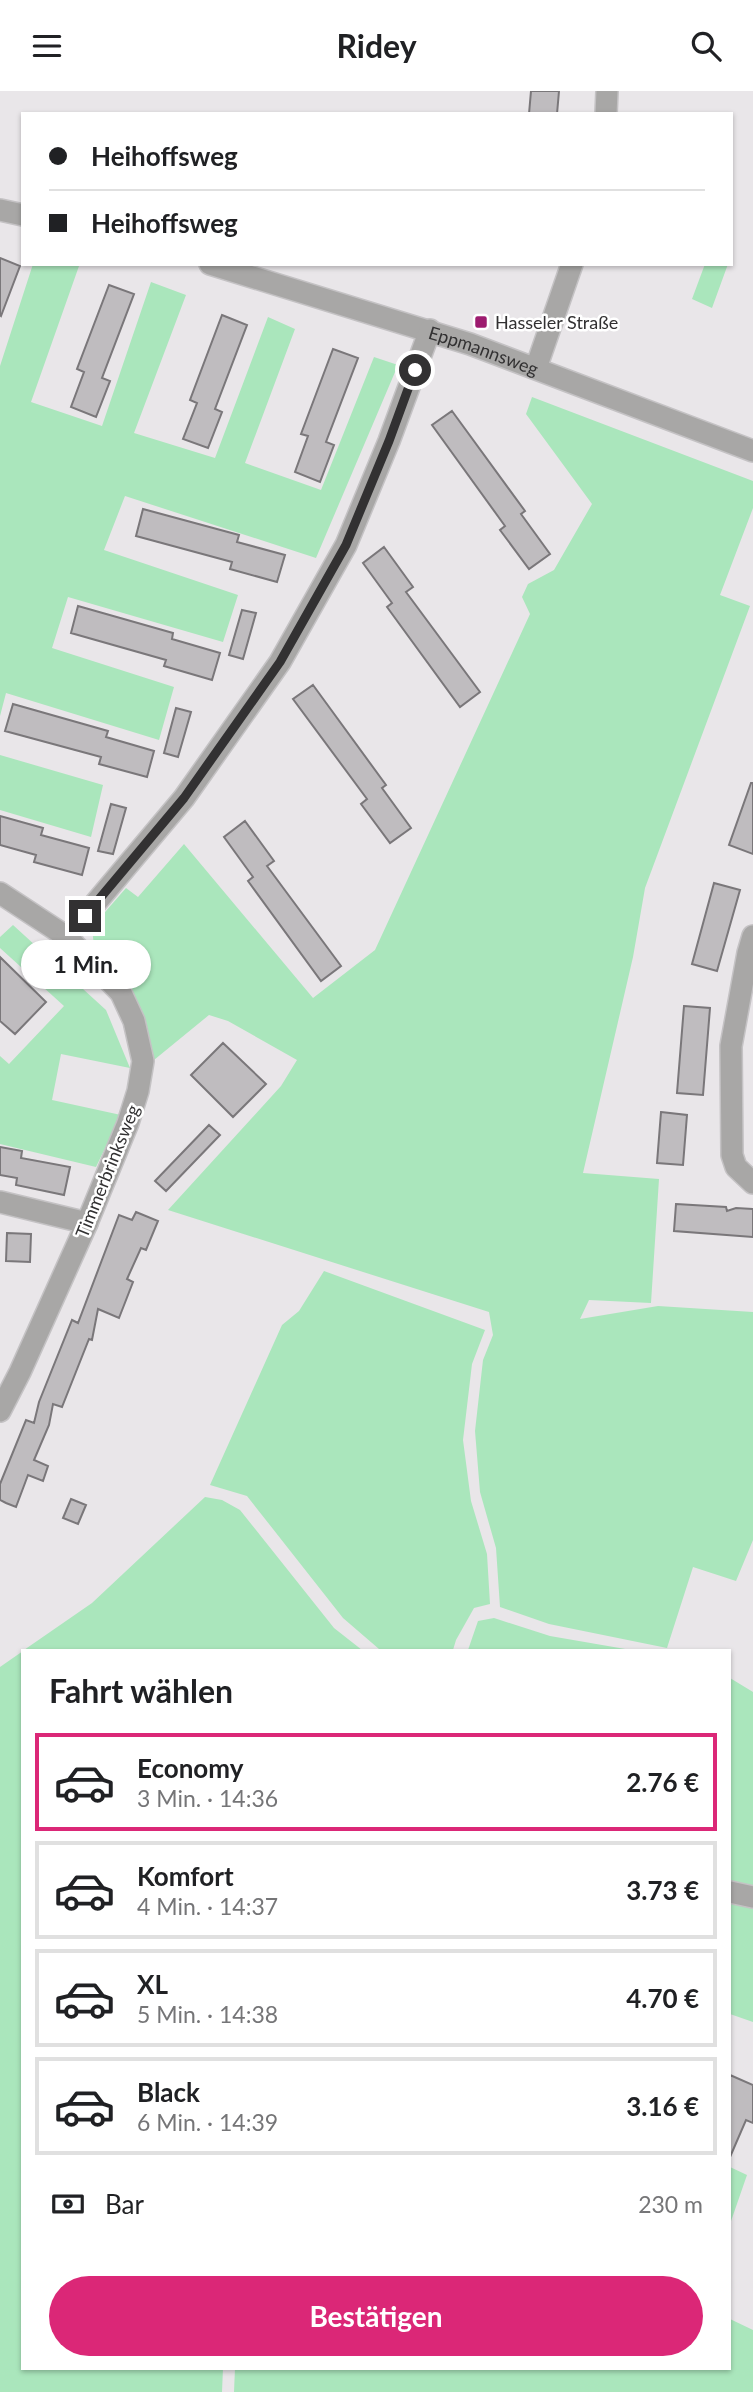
<!DOCTYPE html>
<html lang="de">
<head>
<meta charset="utf-8">
<style>
  :root { --surface:#fff; --page:#f6f6f6; --text:#202124; --muted:#757577; --line:#e0e0e0; --accent:#db2777 }
  body { margin:0; font-family:Lato,sans-serif; background:var(--page); color:var(--text); height:100vh; display:flex; flex-direction:column; font-size:26px; white-space:nowrap }
  * { box-sizing:border-box; margin:0 }
  p { font-size:23px; color:var(--muted) }
  .icon { flex:none; width:38px; height:38px; fill:none; stroke:currentColor; stroke-width:2; stroke-linecap:round; stroke-linejoin:round }
  .map { position:relative; flex:1; overflow:hidden }
  .drawer { position:absolute; left:21px; top:1558px; width:710px; height:721px; display:flex; flex-direction:column; background:var(--surface); border-radius:0px; box-shadow:0 2px 5px #0004 }
  .drawer>* { flex:none }
  .hud { position:absolute; left:21px; top:21px; width:712px; height:154px; border-radius:0px; box-shadow:0 2px 5px #0004; display:grid; align-content:center; height:154px; padding:0 28px; background:var(--surface) }
  .end { position:absolute; width:32px; height:32px; margin:-16px; border:9px solid #323132; background:#fff; box-shadow:0 0 0 4px #fff }
  .from { border-radius:50% }
  .bubble { position:absolute; height:49px; border-radius:24px; background:var(--surface); box-shadow:0 2px 5px #0004; font-size:23px; font-weight:700; line-height:49px; text-align:center }
  .hud b { display:flex; align-items:center; gap:24px; height:66px; font-size:26px }
  .hud b+b { border-top:2px solid var(--line) }
  .hud i { width:18px; height:18px; background:var(--text) }
  ul { padding:0; list-style:none }
  li { display:flex; align-items:center; gap:21px; height:98px; margin:0 14px 10px; padding:0 14px; border:4px solid var(--line); border-radius:0px }
  li div { flex:1 }
  li b { display:block; font-size:26px }
  li em { font-style:normal; font-weight:700 }
  li.active { border-color:var(--accent) }
  li>.icon { width:63px; height:63px; stroke-width:1.5 }
  h2 { padding:0 28px; font-size:32px; line-height:84px }
  .pay { display:flex; align-items:center; gap:18px; height:77px; padding:0 28px; font-size:26px }
  .pay p { margin-inline-start:auto }
  .primary-button { display:flex; gap:14px; margin-top:auto; padding:14px 28px }
  .primary-button a { flex:1; height:80px; border-radius:42px; background:var(--accent); color:#fff; font-size:28px; font-weight:700; line-height:80px; text-align:center }
  header { display:flex; justify-content:space-between; align-items:center; height:91px; padding:0 28px; background:var(--surface); font-size:32px; font-weight:700 }
  .map>svg:first-child { display:block }
  .green { fill:#aae6bc }
  .building { fill:#bfbcbf; stroke:#7a777a; stroke-width:2 }
  .lines { fill:none; stroke-linecap:round; stroke-linejoin:round }
  .minor-casing { stroke:#c4c2c4; stroke-width:24 }
  .minor { stroke:#a8a7a6; stroke-width:21 }
  .route { stroke:#323132; stroke-width:9 }
  .poi-dot { fill:#9d1b6f; stroke:#fff; stroke-width:2.5 }
  .labels { text-anchor:middle; dominant-baseline:central; stroke-width:5; stroke-linejoin:round; paint-order:stroke }
  .poi-label { font-size:18px; fill:#323132; stroke:#fff; text-anchor:start }
  .street-label { font-size:18px; fill:#323132; stroke:#fff }
</style>
</head>
<body>
<header><svg class="icon" aria-label="menu" viewBox="0 0 24 24"><path d="M4 6h16M4 12h16M4 18h16"/></svg>Ridey<svg class="icon" aria-label="search" viewBox="0 0 24 24"><circle cx="10" cy="10" r="6"/><path d="M15 15l6 6"/></svg></header>
<div class="map">
<svg width="753" height="2301" viewBox="0 0 753 2301">
  <rect width="100%" height="100%" fill="#e9e6e9"/>
  <path class="green" d="M33,173H73L79,175L31,311L102,335L151,191L186,204L134,342L215,367L268,226L295,238L245,372L321,399L374,266L398,274L316,467L125,405L104,459L238,504L223,551L68,506L52,557L174,596L159,649L6,602L0,625V275Z
    M705,173H728L712,217L692,208Z
    M532,306L753,390V417L720,504L750,515L645,797L633,866L583,1082L659,1088L651,1212L589,1209L580,1228L658,1215L753,1221V1449L736,1490L693,1476L667,1557L549,1533L500,1516L496,1457L480,1401L475,1340L483,1269L493,1244L489,1221L168,1119L281,995L297,969L228,930L209,924L154,969L146,931L116,880L94,856L92,836L126,797L138,806L184,753L313,907L375,859L530,523L522,506L528,493L554,479L592,413L526,323Z
    M0,664L103,694L91,746L0,719Z
    M13,834L106,919L130,977L61,963L52,1009L121,1024L96,1076L0,1053V965L9,973L64,915L0,857V846Z
    M324,1180L485,1239L472,1273L463,1349L471,1410L487,1463L490,1513L474,1517L456,1549L453,1559L379,1558L343,1527L247,1405L210,1394L282,1234L299,1220Z
    M205,1406L222,1409L240,1419L334,1537L362,1559H24L92,1512Z
    M494,1527L550,1545L631,1559H468L478,1530Z
    M23,1560V2277H223L222,2301H0V1576Z
    M730,1587L753,1601V1799L730,1793Z
    M730,1808L753,1813V1931L730,1923Z
    M730,2076L747,2084L730,2133Z
    M730,2228L753,2239V2301H234L235,2277H730Z"/>
  <path class="building" d="M531,0H559L557,23H529Z
    M0,167L20,175L1,225L0,224Z
    M109,194L134,203L102,287L110,290L96,326L71,316L84,281L77,278Z
    M222,224L247,234L215,318L222,321L208,357L183,348L197,312L190,309Z
    M333,258L358,267L326,351L334,354L320,391L295,381L308,345L301,343Z
    M452,320L525,420L521,423L550,463L529,478L500,439L505,435L432,334Z
    M143,418L239,444L237,451L285,464L277,491L230,478L232,471L136,445Z
    M384,456L413,496L406,501L480,601L460,616L387,516L392,512L363,472Z
    M78,515L173,542L172,548L220,562L212,589L164,575L166,569L71,542Z
    M242,519L256,522L243,568L229,564Z
    M313,594L386,694L382,697L411,737L390,752L361,713L367,708L293,608Z
    M13,613L108,640L106,646L154,660L147,686L99,673L101,666L5,640Z
    M176,617L191,621L178,666L164,662Z
    M751,692H753V763L729,754Z
    M111,713L126,717L113,763L98,760Z
    M0,725L43,737L41,744L89,757L82,784L34,771L36,764L0,754Z
    M245,730L274,770L267,775L341,875L321,890L248,790L253,786L224,746Z
    M714,792L740,799L717,880L692,873Z
    M0,866L46,911L15,943L0,930Z
    M684,915L710,917L703,1004L677,1002Z
    M223,952L266,993L233,1026L191,984Z
    M661,1021L687,1024L683,1074L657,1072Z
    M209,1034L220,1044L166,1100L155,1090Z
    M0,1056L22,1060L21,1067L70,1076L64,1104L16,1094L17,1087L0,1084Z
    M676,1113L726,1116L727,1120L736,1117L753,1118V1146L674,1140Z
    M136,1121L158,1130L146,1159L141,1157L127,1188L133,1191L119,1227L98,1218L92,1249L89,1248L62,1316L53,1313L49,1334L34,1369L48,1375L43,1390L28,1384L16,1416L6,1412L0,1409V1393L26,1329L34,1332L39,1311L72,1229L78,1232L119,1124L132,1129Z
    M7,1142L31,1143L30,1171L6,1170Z
    M71,1408L86,1414L78,1433L63,1427Z
    M730,1984L753,1994V2032L746,2029L730,2066Z"/>
  <g class="lines">
    <defs>
      <g id="minor">
        <path d="M606,23L607,0"/>
        <path d="M0,119L23,124"/>
        <path id="s1" d="M210,173L470,253L753,360"/>
        <path d="M536,277L572,173"/>
        <path d="M0,802L67,846L121,902L134,930L143,970L138,1000L128,1032L87,1132L20,1281L0,1320"/>
        <path d="M753,845L748,862L731,955L732,1064L736,1076L753,1092"/>
        <path d="M67,846L184,707L280,571L346,454L389,350L430,239"/>
        <path d="M0,1111L87,1132"/>
        <path d="M730,1801L753,1806"/>
      </g>
    </defs>
    <use href="#minor" class="minor-casing"/>
    <use href="#minor" class="minor"/>
  </g>
  <g class="lines">
    <path class="route" d="M85,825L184,707L280,571L346,454L389,350L415,279"/>
  </g>
  <rect class="poi-dot" x="474" y="224" width="14" height="14" rx="3.5"/>
  <g class="labels">
    <g class="poi-label">
      <text x="495" y="231">Hasseler Straße</text>
    </g>
    <g class="street-label">
      <text stroke="none"><textPath href="#s1" startOffset="287">Eppmannsweg</textPath></text>
      <text transform="translate(107 1080) rotate(-68)">Timmerbrinksweg</text>
    </g>
  </g>
</svg>
<i class="end from" style="left:415px;top:279px"></i>
<i class="end" style="left:85px;top:825px"></i>
<div class="bubble" style="left:21px;top:849px;width:130px">1 Min.</div>
<div class="hud">
<b><i class="from"></i>Heihoffsweg</b>
<b><i></i>Heihoffsweg</b>
</div>
<section class="drawer">
<h2>Fahrt wählen</h2>
<ul>
<li class="active"><svg class="icon" aria-label="car" viewBox="0 0 24 24"><path d="M5 17H2v-5l4-1 3-4h7l3 4 3 1v5h-3M9 17h6M6 11h13"/><circle cx="7" cy="17" r="2"/><circle cx="17" cy="17" r="2"/></svg><div><b>Economy</b><p>3 Min. · 14:36</p></div><em>2.76 €</em></li>
<li><svg class="icon" aria-label="car" viewBox="0 0 24 24"><path d="M5 17H2v-5l4-1 3-4h7l3 4 3 1v5h-3M9 17h6M6 11h13"/><circle cx="7" cy="17" r="2"/><circle cx="17" cy="17" r="2"/></svg><div><b>Komfort</b><p>4 Min. · 14:37</p></div><em>3.73 €</em></li>
<li><svg class="icon" aria-label="car" viewBox="0 0 24 24"><path d="M5 17H2v-5l4-1 3-4h7l3 4 3 1v5h-3M9 17h6M6 11h13"/><circle cx="7" cy="17" r="2"/><circle cx="17" cy="17" r="2"/></svg><div><b>XL</b><p>5 Min. · 14:38</p></div><em>4.70 €</em></li>
<li><svg class="icon" aria-label="car" viewBox="0 0 24 24"><path d="M5 17H2v-5l4-1 3-4h7l3 4 3 1v5h-3M9 17h6M6 11h13"/><circle cx="7" cy="17" r="2"/><circle cx="17" cy="17" r="2"/></svg><div><b>Black</b><p>6 Min. · 14:39</p></div><em>3.16 €</em></li>
</ul>
<div class="pay"><svg class="icon" aria-label="cash" viewBox="0 0 24 24"><path d="M3 7h18v10H3z"/><circle cx="12" cy="12" r="2"/></svg>Bar<p>230 m</p></div>
<div class="primary-button"><a>Bestätigen</a></div>
</section>
</div>
</body>
</html>
